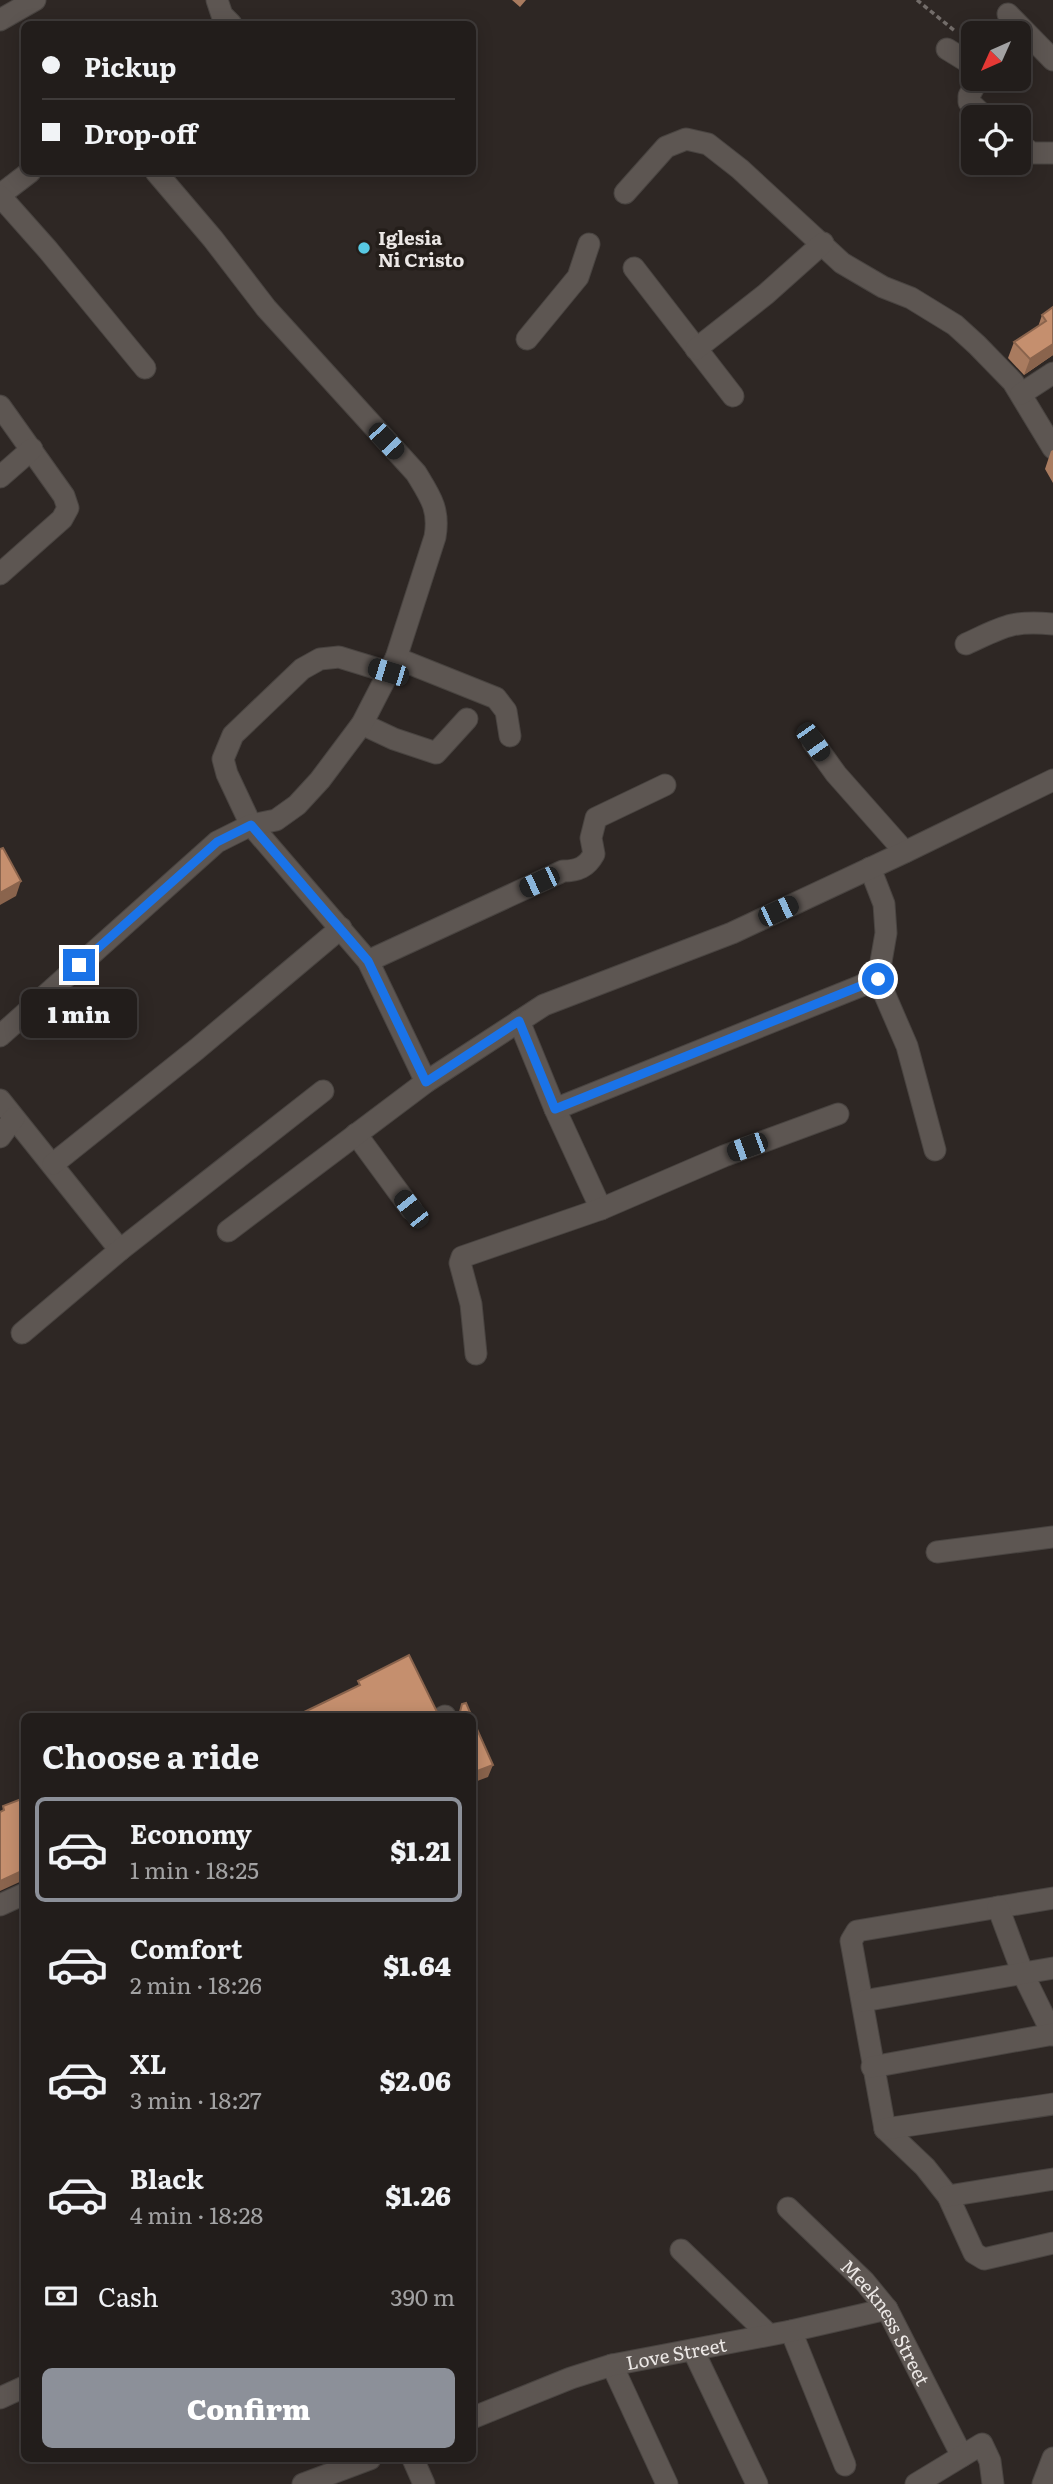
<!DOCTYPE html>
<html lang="en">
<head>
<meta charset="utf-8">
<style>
  :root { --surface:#221d1b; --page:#2e2a28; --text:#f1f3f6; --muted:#a2a2a3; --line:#3f3b3a; --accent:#8c9099 }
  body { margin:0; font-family:Literata,serif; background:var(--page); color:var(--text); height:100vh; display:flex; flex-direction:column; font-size:26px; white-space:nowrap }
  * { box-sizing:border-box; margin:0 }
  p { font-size:23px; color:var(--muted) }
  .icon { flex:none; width:38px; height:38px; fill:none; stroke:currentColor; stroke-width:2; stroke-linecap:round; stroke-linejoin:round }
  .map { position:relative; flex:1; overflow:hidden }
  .side { position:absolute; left:21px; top:1713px; width:455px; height:749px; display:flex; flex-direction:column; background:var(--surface); border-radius:10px; box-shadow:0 4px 18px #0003,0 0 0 2px var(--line) }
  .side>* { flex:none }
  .hud { position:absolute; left:21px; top:21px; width:455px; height:154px; border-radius:10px; box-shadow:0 4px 18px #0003,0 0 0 2px var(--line); display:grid; align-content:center; height:154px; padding:0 21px; background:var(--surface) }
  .needle { width:46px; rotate:225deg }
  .tools { position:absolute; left:961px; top:21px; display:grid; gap:14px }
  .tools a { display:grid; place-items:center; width:70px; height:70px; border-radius:10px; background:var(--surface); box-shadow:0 4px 18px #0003,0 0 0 2px var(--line); font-size:35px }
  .end { position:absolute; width:32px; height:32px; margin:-16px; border:9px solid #1a73e8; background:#fff; box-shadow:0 0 0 4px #fff }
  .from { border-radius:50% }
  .bubble { position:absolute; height:49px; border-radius:10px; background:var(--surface); box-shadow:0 4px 18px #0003,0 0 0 2px var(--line); font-size:23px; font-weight:800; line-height:49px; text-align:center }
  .car { position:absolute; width:21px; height:42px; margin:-21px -10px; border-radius:9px; box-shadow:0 0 5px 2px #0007; background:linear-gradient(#222 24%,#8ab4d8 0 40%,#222 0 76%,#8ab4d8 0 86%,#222 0) }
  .hud b { display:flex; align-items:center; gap:24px; height:66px; font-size:26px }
  .hud b+b { border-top:2px solid var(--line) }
  .hud i { width:18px; height:18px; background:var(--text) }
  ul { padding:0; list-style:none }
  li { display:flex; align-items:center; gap:21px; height:105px; margin:0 14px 10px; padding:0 7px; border:4px solid transparent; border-radius:10px }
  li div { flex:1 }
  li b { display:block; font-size:26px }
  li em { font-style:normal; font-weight:800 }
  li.selected { border-color:var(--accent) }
  li>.icon { width:63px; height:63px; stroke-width:1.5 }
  h2 { padding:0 21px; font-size:32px; line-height:84px }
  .pay { display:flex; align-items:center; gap:18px; height:77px; padding:0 21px; font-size:26px }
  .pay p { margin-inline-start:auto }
  .primary-button { display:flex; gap:14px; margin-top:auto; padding:14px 21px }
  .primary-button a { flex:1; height:80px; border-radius:10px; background:var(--accent); color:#fff; font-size:28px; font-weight:800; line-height:80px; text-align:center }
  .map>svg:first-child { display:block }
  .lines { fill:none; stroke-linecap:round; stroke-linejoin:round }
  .minor-casing { stroke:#494441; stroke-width:23 }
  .path { stroke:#736d6a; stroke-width:3.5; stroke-dasharray:5 3.5; stroke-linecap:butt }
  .minor { stroke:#5d5652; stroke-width:21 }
  .wall { fill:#a97b5f }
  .shaded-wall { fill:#8a644d }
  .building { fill:#c58f6e; stroke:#8a644d; stroke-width:2 }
  .route { stroke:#1a73e8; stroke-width:9 }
  .poi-dot { fill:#58c9e3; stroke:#241e1a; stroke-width:2.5 }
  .labels { text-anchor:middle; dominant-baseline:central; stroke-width:7; stroke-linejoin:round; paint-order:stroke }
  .poi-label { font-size:19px; font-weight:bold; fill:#ebe7e5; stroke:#241e1a; text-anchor:start }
  .street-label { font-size:19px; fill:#ebe7e5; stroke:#241e1a }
</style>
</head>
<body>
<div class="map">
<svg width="1053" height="2484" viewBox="0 0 1053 2484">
  <rect width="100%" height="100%" fill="#2e2724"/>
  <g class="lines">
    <defs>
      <g id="minor">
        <path d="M217,0L222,15L231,24"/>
        <path d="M1008,14L1053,60"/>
        <path d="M0,20L35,0"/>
        <path d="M947,49L973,65"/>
        <path d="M978,79L969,96V102L985,117"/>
        <path d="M1018,143L1032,153H1053"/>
        <path d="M625,193L666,147L686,139L708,144L740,169L842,263L883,287L911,298L955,325L977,345L1013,382L1053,448"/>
        <path d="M0,195L30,172"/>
        <path d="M0,196L48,250L145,368"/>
        <path d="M634,268L733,396"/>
        <path d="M527,339L578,277L589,244"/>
        <path d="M696,349L766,294L823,243"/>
        <path d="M1021,394L1053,373"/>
        <path d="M0,406L64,496L68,508L62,519L0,574"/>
        <path d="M0,477L32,449"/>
        <path d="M966,644C1003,627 1011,620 1053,624"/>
        <path d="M396,658L496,698L506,711L510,736"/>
        <path d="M388,672L339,657L320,659L302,669L233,735L223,759L227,774L251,825L368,961L426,1082"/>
        <path d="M362,724L394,739L436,753L467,719"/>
        <path d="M813,742L836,774L905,852"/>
        <path d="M870,868L884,904L886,933L878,979L907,1046L935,1150"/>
        <path d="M368,961L563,871C578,871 587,867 594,854L591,838L596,818L665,785"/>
        <path d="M519,1021L555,1109L601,1209"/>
        <path d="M0,1036L217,842L251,825L276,820L297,805L320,780L362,724L396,658L435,537C440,509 430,496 416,473L266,308L213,239L156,172"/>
        <path d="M0,1100L120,1250"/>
        <path d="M555,1109L878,979"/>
        <path d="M356,1134L411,1209"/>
        <path d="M0,1137L14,1118"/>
        <path d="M53,1164L197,1049L341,928"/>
        <path d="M228,1231L426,1082L544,1005L732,933L905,852L1053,780"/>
        <path d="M22,1333L120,1250L323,1091"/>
        <path d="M476,1354L471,1304L460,1263L462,1257L601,1209L724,1156L838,1114"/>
        <path d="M937,1552L1053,1537"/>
        <path d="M443,1717L445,1716"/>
        <path d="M1053,1898L857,1931L851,1941L885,2129L925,2167L948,2196L974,2253L984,2259L1053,2243"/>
        <path d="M0,1905L24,1894"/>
        <path d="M998,1907L1023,1974L1053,2035"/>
        <path d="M863,2001L1053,1968"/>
        <path d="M872,2067L1053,2034"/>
        <path d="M885,2129L1053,2104"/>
        <path d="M948,2196L1053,2179"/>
        <path id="s1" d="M788,2208L864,2281L887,2309L962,2456"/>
        <path d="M681,2250L768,2334"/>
        <path d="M791,2331L845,2465"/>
        <path d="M693,2350L757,2484"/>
        <path d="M612,2365L667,2484"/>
        <path d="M0,2398L24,2387"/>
        <path id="s2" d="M472,2418L571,2378L612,2365L791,2331L887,2309"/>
        <path d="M413,2459L424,2484"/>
        <path d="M303,2484L370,2459"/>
        <path d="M916,2484L982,2444L990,2461L993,2484"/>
        <path d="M1043,2484L1053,2458"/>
      </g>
    </defs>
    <use href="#minor" class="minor-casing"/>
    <path class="path" d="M917,0L955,31"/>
    <use href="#minor" class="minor"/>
  </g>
  <path class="wall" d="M512,0H526L520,7Z
    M1053,307V355L1024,375L1008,358L1014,342L1038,327L1042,315Z
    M1053,450V483L1045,469L1051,451Z"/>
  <path class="shaded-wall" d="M1053,344V355L1024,375L1030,359Z
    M21,881L16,896L0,905V893Z
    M493,1765L488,1777L472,1783V1773Z
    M24,1870V1880L0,1891V1881Z"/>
  <path class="building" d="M1053,307V344L1030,359L1014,342L1046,321L1042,315Z
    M3,848L21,881L0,893V849Z
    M409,1655L439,1716L441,1717H296V1716L360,1685L358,1681Z
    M466,1703L472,1717H454L460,1712L462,1704Z
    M472,1718L493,1765L472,1773Z
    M24,1798V1870L0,1881V1812L4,1810L3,1806Z"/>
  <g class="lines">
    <path class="route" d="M79,965L217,842L251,825L368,961L426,1082L519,1021L555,1109L878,979"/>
  </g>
  <circle class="poi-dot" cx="364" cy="248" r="7"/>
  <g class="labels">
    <g class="poi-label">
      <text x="378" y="237">Iglesia<tspan x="378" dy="22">Ni Cristo</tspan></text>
    </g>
    <g class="street-label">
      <text stroke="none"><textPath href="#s1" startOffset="152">Meekness Street</textPath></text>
      <text stroke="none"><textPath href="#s2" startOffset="215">Love Street</textPath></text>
    </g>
  </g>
</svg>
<div class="tools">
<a><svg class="needle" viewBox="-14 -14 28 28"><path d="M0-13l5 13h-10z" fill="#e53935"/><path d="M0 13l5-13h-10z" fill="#a2a2a3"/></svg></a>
<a><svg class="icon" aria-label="locate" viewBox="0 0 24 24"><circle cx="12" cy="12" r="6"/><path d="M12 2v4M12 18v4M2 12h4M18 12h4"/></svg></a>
</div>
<i class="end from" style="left:878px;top:979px"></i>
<i class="end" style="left:79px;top:965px"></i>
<div class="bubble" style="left:21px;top:989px;width:116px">1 min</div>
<i class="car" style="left:386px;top:441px;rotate:137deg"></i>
<i class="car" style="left:388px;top:672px;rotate:287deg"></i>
<i class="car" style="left:813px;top:742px;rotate:145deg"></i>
<i class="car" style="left:539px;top:882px;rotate:245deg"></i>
<i class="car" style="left:778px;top:911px;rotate:65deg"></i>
<i class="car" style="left:747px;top:1147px;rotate:250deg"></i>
<i class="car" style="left:411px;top:1209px;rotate:322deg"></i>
<div class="hud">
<b><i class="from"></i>Pickup</b>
<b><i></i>Drop-off</b>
</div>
<section class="side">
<h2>Choose a ride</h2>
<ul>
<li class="selected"><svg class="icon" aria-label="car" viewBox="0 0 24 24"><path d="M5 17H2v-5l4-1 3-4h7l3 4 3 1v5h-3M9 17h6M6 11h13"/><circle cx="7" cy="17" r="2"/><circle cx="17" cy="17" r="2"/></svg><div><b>Economy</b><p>1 min · 18:25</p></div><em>$1.21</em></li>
<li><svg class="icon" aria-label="car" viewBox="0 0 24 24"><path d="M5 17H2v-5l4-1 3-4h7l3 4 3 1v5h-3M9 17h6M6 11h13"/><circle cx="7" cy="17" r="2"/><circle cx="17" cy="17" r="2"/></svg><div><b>Comfort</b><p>2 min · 18:26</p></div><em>$1.64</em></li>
<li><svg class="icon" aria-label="car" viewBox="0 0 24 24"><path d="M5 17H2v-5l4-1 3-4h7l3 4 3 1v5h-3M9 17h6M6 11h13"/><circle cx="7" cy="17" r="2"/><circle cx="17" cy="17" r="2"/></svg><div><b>XL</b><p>3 min · 18:27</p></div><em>$2.06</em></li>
<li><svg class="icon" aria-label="car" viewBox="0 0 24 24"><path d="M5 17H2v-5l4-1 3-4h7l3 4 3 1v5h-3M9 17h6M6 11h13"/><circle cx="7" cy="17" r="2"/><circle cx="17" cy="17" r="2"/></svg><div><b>Black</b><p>4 min · 18:28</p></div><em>$1.26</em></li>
</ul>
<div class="pay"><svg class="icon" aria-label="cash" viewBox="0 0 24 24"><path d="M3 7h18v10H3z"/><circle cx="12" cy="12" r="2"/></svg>Cash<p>390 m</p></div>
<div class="primary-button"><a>Confirm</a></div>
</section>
</div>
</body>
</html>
